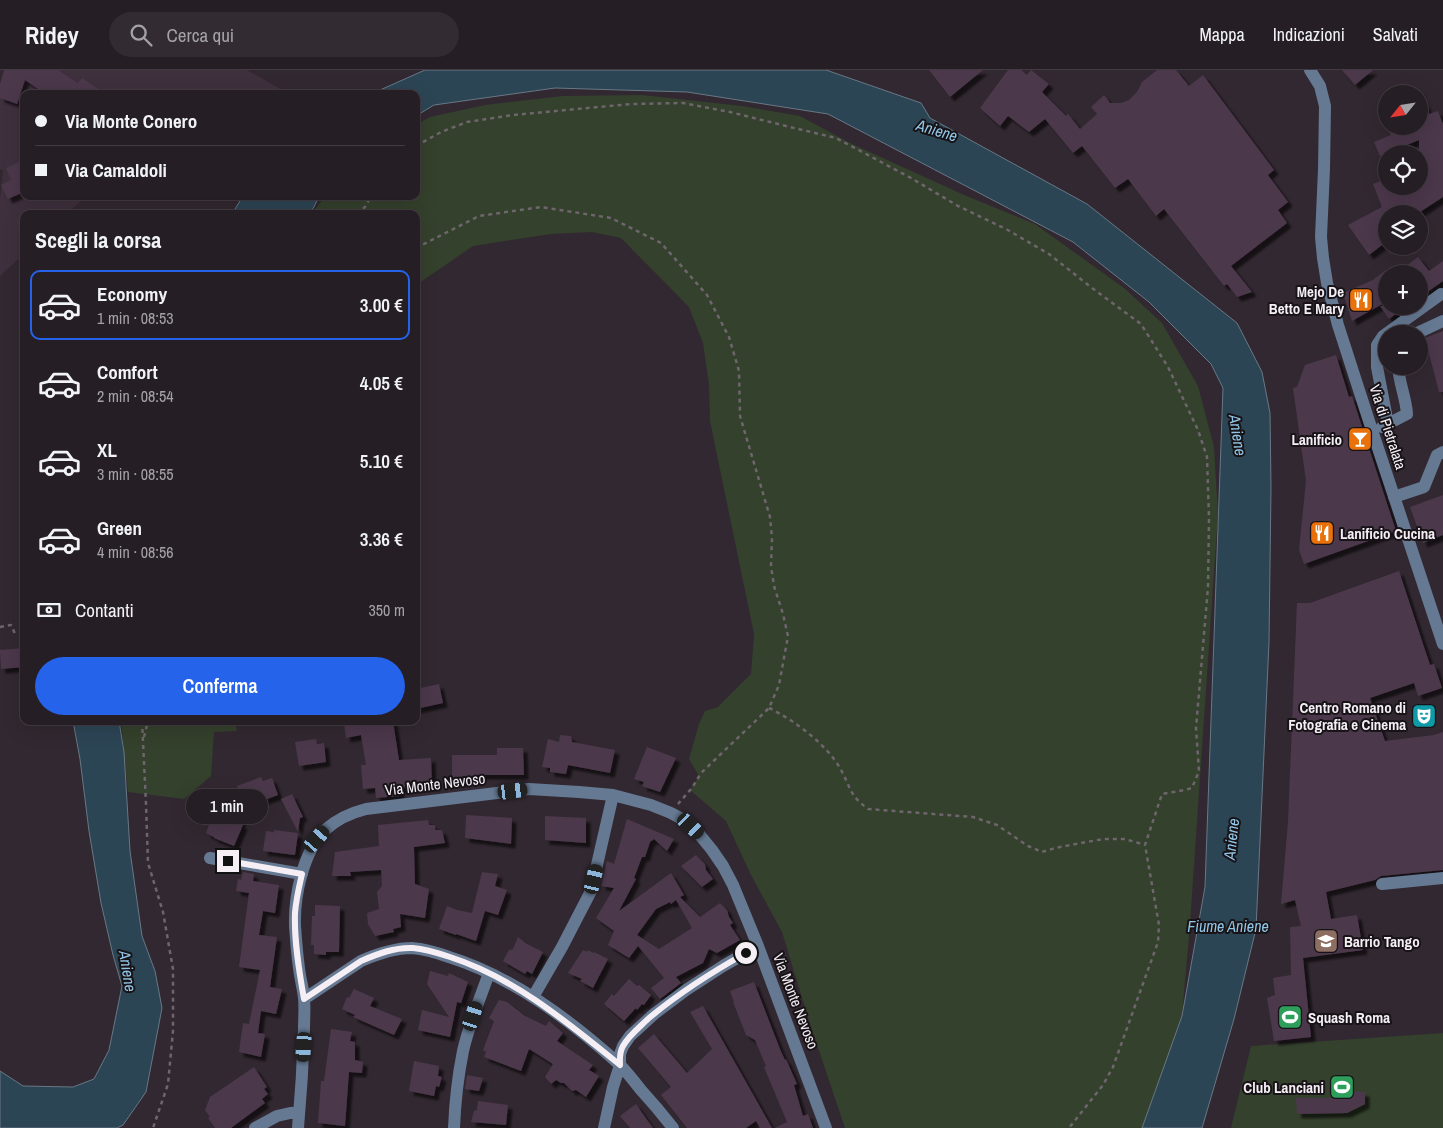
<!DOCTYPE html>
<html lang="it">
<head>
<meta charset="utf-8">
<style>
  :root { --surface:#261e25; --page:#322b32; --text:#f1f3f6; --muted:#a4a2a7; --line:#423c42; --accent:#2563eb }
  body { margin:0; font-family:"Archivo Narrow",sans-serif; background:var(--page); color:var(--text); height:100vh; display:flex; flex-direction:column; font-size:19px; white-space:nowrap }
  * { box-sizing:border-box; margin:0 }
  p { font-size:16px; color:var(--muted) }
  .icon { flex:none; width:28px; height:28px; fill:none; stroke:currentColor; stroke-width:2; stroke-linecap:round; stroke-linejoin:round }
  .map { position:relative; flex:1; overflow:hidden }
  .side { position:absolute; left:20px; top:140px; width:400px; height:515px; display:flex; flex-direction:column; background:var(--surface); border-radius:10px; box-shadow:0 5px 20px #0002,0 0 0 1px var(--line) }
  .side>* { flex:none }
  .hud { position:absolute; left:20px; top:20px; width:400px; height:110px; border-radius:10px; box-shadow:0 5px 20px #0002,0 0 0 1px var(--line); display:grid; align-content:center; height:110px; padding:0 15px; background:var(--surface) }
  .needle { width:32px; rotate:240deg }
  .fabs { position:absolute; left:1378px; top:15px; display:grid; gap:10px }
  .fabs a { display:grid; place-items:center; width:50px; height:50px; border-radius:50%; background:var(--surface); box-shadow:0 5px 20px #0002,0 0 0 1px var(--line); font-size:25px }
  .end { position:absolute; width:22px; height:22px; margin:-11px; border:6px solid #f5eff5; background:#111; box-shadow:0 0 0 2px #111 }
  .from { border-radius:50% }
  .bubble { position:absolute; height:35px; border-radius:18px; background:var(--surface); box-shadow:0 5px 20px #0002,0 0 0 1px var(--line); font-size:16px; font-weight:600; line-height:35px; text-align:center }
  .car { position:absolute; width:15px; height:30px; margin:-15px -8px; border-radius:6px; box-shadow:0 0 4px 1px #0007; background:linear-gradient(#222 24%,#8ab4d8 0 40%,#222 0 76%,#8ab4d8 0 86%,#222 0) }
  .hud b { display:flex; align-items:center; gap:18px; height:48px; font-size:19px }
  .hud b+b { border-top:1px solid var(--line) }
  .hud i { width:12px; height:12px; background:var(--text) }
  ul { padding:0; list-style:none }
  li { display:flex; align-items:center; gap:15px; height:70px; margin:0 10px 8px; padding:0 5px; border:2px solid transparent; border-radius:10px }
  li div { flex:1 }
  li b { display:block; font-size:19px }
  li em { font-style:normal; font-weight:600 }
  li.on { border-color:var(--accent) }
  li>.icon { width:45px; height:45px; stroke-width:1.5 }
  h2 { padding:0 15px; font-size:22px; line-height:60px }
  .pay { display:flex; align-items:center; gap:12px; height:55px; padding:0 15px; font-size:19px }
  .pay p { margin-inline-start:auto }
  .action { display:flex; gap:10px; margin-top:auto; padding:10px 15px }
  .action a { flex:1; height:58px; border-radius:30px; background:var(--accent); color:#fff; font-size:20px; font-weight:600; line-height:58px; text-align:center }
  header { display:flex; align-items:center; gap:30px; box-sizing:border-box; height:70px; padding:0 25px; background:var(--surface); border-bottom:1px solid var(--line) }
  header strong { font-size:24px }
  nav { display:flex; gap:28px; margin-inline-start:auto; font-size:18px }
  .search { width:350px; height:45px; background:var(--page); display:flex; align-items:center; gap:12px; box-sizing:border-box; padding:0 18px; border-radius:28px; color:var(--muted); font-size:19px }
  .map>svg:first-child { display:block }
  .built { fill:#3e303d }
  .green { fill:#34412c }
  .water { fill:#2c4555; stroke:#687885 }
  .building { fill:#4c384b; fill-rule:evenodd; filter:url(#shadow) }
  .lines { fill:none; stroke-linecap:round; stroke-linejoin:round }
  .path { stroke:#6e656d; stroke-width:2.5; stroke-dasharray:4 4; stroke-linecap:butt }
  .minor { stroke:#657992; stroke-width:12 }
  .route { stroke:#f5eff5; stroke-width:6 }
  .labels { text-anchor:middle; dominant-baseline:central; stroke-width:4; stroke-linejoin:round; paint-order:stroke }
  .poi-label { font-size:15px; font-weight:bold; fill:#f5eff5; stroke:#171317; text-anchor:end }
  .street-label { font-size:15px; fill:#f5eff5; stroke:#171317 }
  .water-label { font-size:16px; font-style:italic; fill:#92c6e7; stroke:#171317 }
</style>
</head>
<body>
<header>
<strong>Ridey</strong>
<div class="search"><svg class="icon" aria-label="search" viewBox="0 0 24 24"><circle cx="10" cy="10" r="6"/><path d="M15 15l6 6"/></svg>Cerca qui</div>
<nav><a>Mappa</a><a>Indicazioni</a><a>Salvati</a></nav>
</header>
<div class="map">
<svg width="1443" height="1058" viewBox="0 0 1443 1058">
  <defs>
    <filter id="shadow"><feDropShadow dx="4.5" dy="4.5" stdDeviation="1" flood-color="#0009"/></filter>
  </defs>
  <rect width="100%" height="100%" fill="#322831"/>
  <path class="built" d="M8,0H247L289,24L238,21L225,24H24V126H86L67,144H24V184L0,206V129L3,100L0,99V22Z"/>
  <path class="green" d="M642,25L742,36L800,46L850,73L964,125L1035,154L1124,218L1162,253L1198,316L1214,377L1218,444L1190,854L1182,946L1179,965L1144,1058H845L812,960L782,862L751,805L726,751L690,720L699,706L689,689L699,654L705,641L718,637L751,604L754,564L710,351L709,315L703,273L689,237L621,168L592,162L551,164L473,176L422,211L416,216V144H311L326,126H416V55L430,47L485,35L563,26Z
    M121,651H235L237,661L214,662L211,706L184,729L128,722Z
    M1443,963V1058H1231L1251,976Z"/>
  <path class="water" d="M425,0H826L921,33L930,48L1087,134L1237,253L1262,302L1270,343L1271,418L1269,572L1256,859L1234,949L1202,1058H1142L1182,946L1205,817L1223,318L1211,294L1149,232L1073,172L828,44L687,22L555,18L434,35L416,46V24H371Z
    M243,126H319L314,137L308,144H232Z
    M73,651H119L124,682L130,781L142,866L155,901L162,938L146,1022L123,1055L117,1058H0V1001L23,1016L73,1017L94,1009L109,980L122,916L113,885L101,833L89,761L80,689Z"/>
  <path class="building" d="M4,0H58L78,13L82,8L106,24H45L25,10L17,34L0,28V14Z
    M929,0H983L950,27Z
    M1008,0H1021L1027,5L1031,0L1049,14L1042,22L1066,46L1068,44L1080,59L1097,44L1091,37L1104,25L1110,33H1121L1129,30L1137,22L1142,12L1157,0H1176L1189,16L1203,5L1274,100L1268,105L1288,132L1278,140L1287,153L1231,196L1252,222L1237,227L1227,214L1224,216L1164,139L1156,146L1128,109L1115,118L1082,76L1073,83L1045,49L1029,62L1008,46L1000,56L980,38Z
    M1342,0H1373L1355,15Z
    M1419,19L1429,44L1438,41L1443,54V127L1417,144H1386V172L1369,185L1348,155L1382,137L1373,114L1386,109V116H1419V70L1380,86L1374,72L1391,65L1387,56H1419Z
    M24,90V122L8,129L1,115L11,110L6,98Z
    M1418,187L1429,201L1443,191V211L1419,228V204H1396Z
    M1386,200V232L1352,251L1343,223L1373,210Z
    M1380,236H1407L1389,249Z
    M1443,261V322H1439L1425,268Z
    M1336,285L1349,327L1352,326L1396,461L1304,494L1299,480L1306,411L1293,318L1297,317L1305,295Z
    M1443,425V465L1423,473L1410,437Z
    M1399,501L1430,595L1434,594L1442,618L1418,626L1414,613L1370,628L1385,671L1434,665L1443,662V800L1381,806L1375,810L1326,822L1331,849L1357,845L1363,880L1303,888L1311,967L1274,971L1267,928L1275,925L1273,908L1291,905L1290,857L1301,856L1295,830L1281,834L1288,752L1297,533H1310Z
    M24,578V597L1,599L0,580Z
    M439,614L443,633L416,639V619Z
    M355,651H393L399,690L431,688L432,716L399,718L400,726L376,728L375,718L363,719L361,695H366L361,665L346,668L344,653Z
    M560,665L571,666L572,672L615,680L610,703L568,695L566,704L550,702V698L542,697L548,669L559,672Z
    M316,669L317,674L324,673L326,692L299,696L295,672Z
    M647,677L676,688L660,722L642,716L644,712L634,709Z
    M497,678H523L524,705H477V707H468V709H452V685H497Z
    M261,707L263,711L272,708L278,725L246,737L237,716Z
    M292,724L303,747L300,748L298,762L281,729Z
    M216,736L243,747L240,754L243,755L234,776L214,768V767L206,763Z
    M466,745L512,748L511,774L465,768Z
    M545,746L586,748V773L545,770Z
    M627,749L674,769L667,781L654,769L650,772L645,787H642L634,808L636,809L619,841L671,803L684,825L680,827L700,847L720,833L727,840L729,847L733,853L730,855L740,870L717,883L709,879L703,893L676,907L681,913L660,929L651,918L664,908L638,876L629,888L608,875L614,861L596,848L614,818L601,816L607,791L614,794ZM676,830L692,858L659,879L637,865L656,839L670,832L671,834Z
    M428,750L429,755H435V760H442L445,773L414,777L415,814L429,819L425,848L400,844L401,857L393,859L394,862L375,866L368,854L367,843L379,839L377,822L382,816L381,800L350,802L351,806H332L335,782L379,776L378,755Z
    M274,760L298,763L295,785L263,781L266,761L274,762Z
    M696,785L705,794L706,800L713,809L702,817L681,796Z
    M243,802L254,804L253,811L279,815L275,843L263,841L259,865L277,867L270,917L282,919L276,944L261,941L258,963L265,964L261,987L239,982L243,953L249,954L260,900L239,897L249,823L236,821L238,809L241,810Z
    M482,802L498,804L495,816L507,820L498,845L485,841L476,871L456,864V865L439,859L447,836L457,840L472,843Z
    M315,835L340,836L339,882H326V885L314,884V875H311L312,846H315Z
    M518,867L527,874L543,882L532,904L527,901L525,904L503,891L509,880L513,879Z
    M583,880L587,882L588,880L593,883L594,882L608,889L593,918L580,911L582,909L568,903Z
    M430,901L448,906L449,903L468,912L461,933L457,932L450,967L418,960L422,940L449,947L427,914Z
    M629,909L637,916L639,915L651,925L644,935L642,934L637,940L636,938L624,951L604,934L612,924L614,926Z
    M754,912L780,979L785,990L786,989L797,1014L794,1015L803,1046L808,1044L813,1058H775L787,1052L764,997L766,996L755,970L746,965L733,932H734L730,921Z
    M354,919L374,928L370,936L402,949L394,965L353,947L355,945L342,939L347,927L349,928Z
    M499,930L507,932L525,946L546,956L549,951L563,963L557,971L593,995L589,1000L599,1006L586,1027L576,1020L572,1021L564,1013H561L556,1010L551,1014L545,1007L553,994L529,979L521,1001L484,987L486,982L483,980L494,951L489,948Z
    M703,936L772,1058H760L756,1051L746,1058H687L661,1025L671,1017L638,978L654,964L687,1003L712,979L690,942Z
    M331,959L352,962L350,971L355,972V990L363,992L362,1003L349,1002L345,1056L318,1053L321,1011H324Z
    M414,991L439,996L438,1006L442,1007L439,1017L436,1016L434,1026L409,1021Z
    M254,997L267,1017L264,1019L268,1024L262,1029L265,1033L231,1058H215L208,1048L210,1047L205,1040L210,1027Z
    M467,1005L483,1008L479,1021L465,1019Z
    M1346,1021L1365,1022V1034L1347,1043L1297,1044L1296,1028H1346Z
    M478,1031L508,1035L506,1055L471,1052L474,1041L477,1040Z
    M636,1034L645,1047L653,1058H630L620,1046Z"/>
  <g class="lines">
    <path class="path" d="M416,76L441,62L467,52L513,45L631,34L683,33L730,42L790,57L836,68L911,108L958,136L1006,159L1049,184L1092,218L1141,254L1168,297L1198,360L1207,387L1209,448L1208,517L1196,658L1199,701L1192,718L1185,720L1162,724L1145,775L1159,855L1158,872L1113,997L1103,1015L1069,1058
      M357,144L365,137L371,126
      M416,178L479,146L541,137L611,148L661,173L707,225L729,267L739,301L740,346L770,447L772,468L771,496L774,516L783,544L788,566L779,615L769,638L701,703L692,718L678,734
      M0,557L11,555L16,566
      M769,638C794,650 826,674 840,698C851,717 848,724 868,739L973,747L997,755L1028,776L1042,782L1055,778L1103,769H1125L1145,775
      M142,651L146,734L148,793L163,842L173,899V961L168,1014L153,1058
      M144,667L148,651"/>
    <path class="minor" d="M1310,0L1320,16L1325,36L1324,99L1321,167L1323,188L1327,213L1338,255L1369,351L1443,574
      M1415,264L1443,251
      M1388,354L1377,297V275L1383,266L1441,224
      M1382,357L1407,344C1406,328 1399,313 1398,296
      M1394,427L1424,417L1437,385L1443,382
      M210,788L302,804
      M1382,814L1443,808
      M533,927L562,877L591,821L613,725
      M304,929L361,891C377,884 395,878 412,878C425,879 438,883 449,887C513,907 570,950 619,994C627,1002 634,1011 641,1020C652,1032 663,1045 673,1058
      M255,1058L277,1046L299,1041
      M298,1058C301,1025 303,992 304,959C304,949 305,938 304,928C303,918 300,908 299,898C297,884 296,870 295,856C294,826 303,782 325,760C337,749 350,743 366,739L529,719L579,722L613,725L651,735L671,743L682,749L699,764L712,780L723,796L733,815L758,876L826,1058
      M454,1058C455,1032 458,1006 463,981C469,954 480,929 489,903
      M604,1058L613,1017L620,995V984L623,976L630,966L654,944L686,920L723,896L758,876"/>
  </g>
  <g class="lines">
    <path class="route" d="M228,791L302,804C299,817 296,829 295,843C294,871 299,901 304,929L361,891C377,884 395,877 413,878C425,879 438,883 450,887C515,908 568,953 620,995C620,989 619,983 623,976C629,965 640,957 649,948C679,923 712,902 746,883"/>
  </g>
  <defs>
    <symbol id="restaurant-square" viewBox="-11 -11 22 22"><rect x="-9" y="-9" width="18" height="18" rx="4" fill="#e8710a" stroke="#171317"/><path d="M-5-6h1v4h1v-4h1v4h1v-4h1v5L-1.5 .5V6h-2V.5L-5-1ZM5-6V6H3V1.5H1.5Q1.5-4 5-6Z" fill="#fff"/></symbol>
    <symbol id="bar-square" viewBox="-11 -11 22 22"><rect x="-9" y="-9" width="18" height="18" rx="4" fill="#e8710a" stroke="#171317"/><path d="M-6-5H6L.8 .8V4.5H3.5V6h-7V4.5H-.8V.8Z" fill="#fff"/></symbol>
    <symbol id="theatre-square" viewBox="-11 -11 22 22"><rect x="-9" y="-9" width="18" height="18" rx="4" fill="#0f9aa8" stroke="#171317"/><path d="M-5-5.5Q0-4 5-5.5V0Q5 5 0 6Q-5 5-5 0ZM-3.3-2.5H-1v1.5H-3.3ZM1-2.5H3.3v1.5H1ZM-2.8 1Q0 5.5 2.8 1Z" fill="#fff"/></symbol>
    <symbol id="school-square" viewBox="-11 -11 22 22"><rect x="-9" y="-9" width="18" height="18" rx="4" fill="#8d6e63" stroke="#171317"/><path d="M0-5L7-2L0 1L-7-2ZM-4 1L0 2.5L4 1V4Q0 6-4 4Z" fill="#fff"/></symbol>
    <symbol id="stadium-square" viewBox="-11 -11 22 22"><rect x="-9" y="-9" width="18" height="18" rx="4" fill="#2e9e5b" stroke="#171317"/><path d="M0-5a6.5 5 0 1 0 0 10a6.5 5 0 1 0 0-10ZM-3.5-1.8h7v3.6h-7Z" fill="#fff"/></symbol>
  </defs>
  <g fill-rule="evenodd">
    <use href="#restaurant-square" x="1347" y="216" width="28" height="28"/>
    <use href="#bar-square" x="1346" y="355" width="28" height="28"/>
    <use href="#restaurant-square" x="1308" y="449" width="28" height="28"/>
    <use href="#theatre-square" x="1410" y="632" width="28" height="28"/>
    <use href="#school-square" x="1312" y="857" width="28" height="28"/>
    <use href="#stadium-square" x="1276" y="933" width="28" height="28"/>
    <use href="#stadium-square" x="1328" y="1003" width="28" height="28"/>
  </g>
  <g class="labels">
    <g class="poi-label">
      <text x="1344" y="221">Mejo De<tspan x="1344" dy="17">Betto E Mary</tspan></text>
      <text x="1342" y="369">Lanificio</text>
      <text x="1340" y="463" text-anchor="start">Lanificio Cucina</text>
      <text x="1406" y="637">Centro Romano di<tspan x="1406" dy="17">Fotografia e Cinema</tspan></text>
      <text x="1344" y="871" text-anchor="start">Barrio Tango</text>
      <text x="1308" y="947" text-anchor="start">Squash Roma</text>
      <text x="1324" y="1017">Club Lanciani</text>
    </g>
    <g class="street-label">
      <text transform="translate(1388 357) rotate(72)">Via di Pietralata</text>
      <text transform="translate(435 714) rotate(-7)">Via Monte Nevoso</text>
      <text transform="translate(796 931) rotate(69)">Via Monte Nevoso</text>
    </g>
    <g class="water-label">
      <text transform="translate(937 60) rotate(17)">Aniene</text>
      <text transform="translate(1238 365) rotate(81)">Aniene</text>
      <text transform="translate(1231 769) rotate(-84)">Aniene</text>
      <text x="1228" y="856">Fiume Aniene</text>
      <text transform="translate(128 901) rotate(81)">Aniene</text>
    </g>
  </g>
</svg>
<div class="fabs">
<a><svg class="needle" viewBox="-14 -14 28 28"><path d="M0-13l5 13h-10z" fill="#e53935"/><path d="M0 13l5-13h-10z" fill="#a4a2a7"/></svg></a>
<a><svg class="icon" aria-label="locate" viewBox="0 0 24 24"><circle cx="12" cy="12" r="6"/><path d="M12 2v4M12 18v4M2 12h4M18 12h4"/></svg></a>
<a><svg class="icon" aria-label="layers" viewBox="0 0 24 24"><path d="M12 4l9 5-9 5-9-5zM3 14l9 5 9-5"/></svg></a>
<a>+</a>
<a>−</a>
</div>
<i class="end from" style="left:746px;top:883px"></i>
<i class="end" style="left:228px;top:791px"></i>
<div class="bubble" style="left:186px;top:719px;width:82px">1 min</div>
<i class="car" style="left:513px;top:721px;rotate:83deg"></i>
<i class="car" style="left:691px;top:756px;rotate:133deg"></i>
<i class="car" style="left:317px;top:769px;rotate:41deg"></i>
<i class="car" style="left:594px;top:809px;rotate:13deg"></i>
<i class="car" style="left:473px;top:946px;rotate:18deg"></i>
<i class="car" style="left:304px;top:977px;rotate:184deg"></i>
<div class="hud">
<b><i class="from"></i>Via Monte Conero</b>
<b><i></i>Via Camaldoli</b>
</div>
<section class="side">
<h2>Scegli la corsa</h2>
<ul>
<li class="on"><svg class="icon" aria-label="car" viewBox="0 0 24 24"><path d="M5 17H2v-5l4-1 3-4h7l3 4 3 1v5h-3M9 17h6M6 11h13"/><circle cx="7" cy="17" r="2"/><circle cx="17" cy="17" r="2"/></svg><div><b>Economy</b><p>1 min · 08:53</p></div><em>3.00 €</em></li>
<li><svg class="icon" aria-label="car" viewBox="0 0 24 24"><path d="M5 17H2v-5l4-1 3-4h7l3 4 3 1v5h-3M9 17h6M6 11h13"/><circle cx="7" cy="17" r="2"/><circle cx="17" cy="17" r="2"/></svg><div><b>Comfort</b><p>2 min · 08:54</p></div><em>4.05 €</em></li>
<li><svg class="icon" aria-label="car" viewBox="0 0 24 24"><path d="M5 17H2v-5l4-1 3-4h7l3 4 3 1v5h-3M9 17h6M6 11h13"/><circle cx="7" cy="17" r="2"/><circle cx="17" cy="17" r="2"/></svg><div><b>XL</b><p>3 min · 08:55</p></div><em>5.10 €</em></li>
<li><svg class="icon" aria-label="car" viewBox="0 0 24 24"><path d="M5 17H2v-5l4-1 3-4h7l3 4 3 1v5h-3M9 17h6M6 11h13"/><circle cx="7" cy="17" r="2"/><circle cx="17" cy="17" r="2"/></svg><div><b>Green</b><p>4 min · 08:56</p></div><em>3.36 €</em></li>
</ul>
<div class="pay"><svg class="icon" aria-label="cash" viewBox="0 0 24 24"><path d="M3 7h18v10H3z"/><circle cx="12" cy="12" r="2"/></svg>Contanti<p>350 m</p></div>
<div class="action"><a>Conferma</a></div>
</section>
</div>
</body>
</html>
